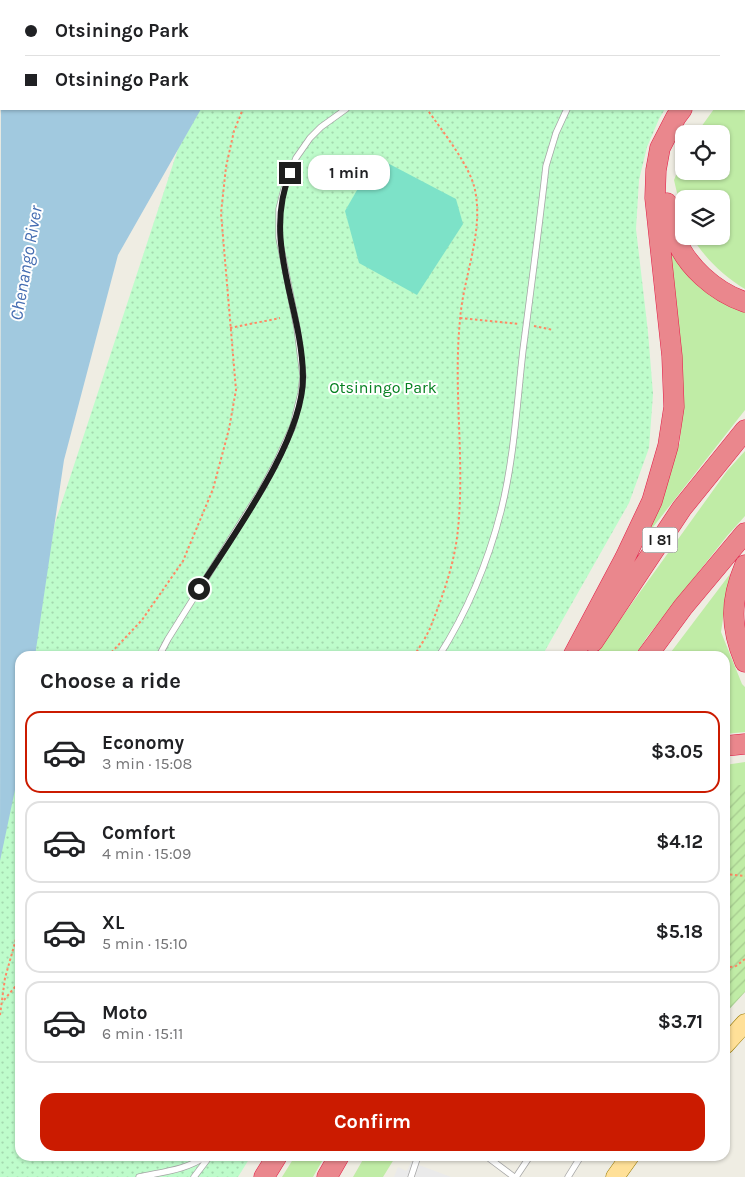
<!DOCTYPE html>
<html lang="en">
<head>
<meta charset="utf-8">
<style>
  :root { --surface:#fff; --page:#f6f6f6; --text:#202124; --muted:#757577; --line:#e0e0e0; --accent:#cb1b00 }
  body { margin:0; font-family:Karla,sans-serif; background:var(--page); color:var(--text); height:100vh; display:flex; flex-direction:column; font-size:19px; white-space:nowrap }
  * { box-sizing:border-box; margin:0 }
  p { font-size:16px; color:var(--muted) }
  .icon { flex:none; width:28px; height:28px; fill:none; stroke:currentColor; stroke-width:2; stroke-linecap:round; stroke-linejoin:round }
  .map { position:relative; flex:1; overflow:hidden }
  .side { position:absolute; left:15px; top:651px; width:715px; height:510px; display:flex; flex-direction:column; background:var(--surface); border-radius:15px; box-shadow:0 1px 4px #0004 }
  .side>* { flex:none }
  .guide { position:absolute; left:0px; top:0px; width:745px; height:110px; box-shadow:0 1px 4px #0004; display:grid; align-content:center; height:110px; padding:0 25px; background:var(--surface) }
  .controls { position:absolute; left:675px; top:125px; display:grid; gap:10px }
  .controls a { display:grid; place-items:center; width:55px; height:55px; border-radius:10px; background:var(--surface); box-shadow:0 1px 4px #0004; font-size:25px }
  .end { position:absolute; width:22px; height:22px; margin:-11px; border:6px solid #1e1e1e; background:#fff; box-shadow:0 0 0 2px #fff }
  .from { border-radius:50% }
  .bubble { position:absolute; height:35px; border-radius:15px; background:var(--surface); box-shadow:0 1px 4px #0004; font-size:16px; font-weight:700; line-height:35px; text-align:center }
  .guide b { display:flex; align-items:center; gap:18px; height:48px; font-size:19px }
  .guide b+b { border-top:1px solid var(--line) }
  .guide i { width:12px; height:12px; background:var(--text) }
  ul { padding:0; list-style:none }
  li { display:flex; align-items:center; gap:15px; height:82px; margin:0 10px 8px; padding:0 15px; border:2px solid var(--line); border-radius:15px }
  li div { flex:1 }
  li b { display:block; font-size:19px }
  li em { font-style:normal; font-weight:700 }
  li.active { border-color:var(--accent) }
  li>.icon { width:45px; height:45px; stroke-width:1.5 }
  h2 { padding:0 25px; font-size:22px; line-height:60px }
  .cta { display:flex; gap:10px; margin-top:auto; padding:10px 25px }
  .cta a { flex:1; height:58px; border-radius:15px; background:var(--accent); color:#fff; font-size:20px; font-weight:700; line-height:58px; text-align:center }
  .map>svg:first-child { display:block }
  .grass { fill:#c0eca6 }
  .park { fill:url(#park-dots) }
  .garden { fill:url(#garden-furrows) }
  .pitch { fill:#7de2c8 }
  .parking { fill:#eaeaea }
  .water { fill:#a1c9df }
  .lines { fill:none; stroke-linecap:round; stroke-linejoin:round }
  .service-casing { stroke:#a5a5a5; stroke-width:7 }
  .primary-casing { stroke:#977900; stroke-width:19 }
  .motorway-casing { stroke:#e21c46; stroke-width:21 }
  .path { stroke:#ff8964; stroke-width:2; stroke-dasharray:2.5 2.5; stroke-linecap:butt }
  .service { stroke:#fff; stroke-width:5.5 }
  .primary { stroke:#ffe098; stroke-width:18 }
  .motorway { stroke:#ea878d; stroke-width:20 }
  .route { stroke:#1e1e1e; stroke-width:6 }
  .labels { text-anchor:middle; dominant-baseline:central; stroke-width:4; stroke-linejoin:round; paint-order:stroke }
  .shield { fill:#fff; stroke:#626262; stroke-width:1 }
  .shield-label { font-size:15px; font-weight:bold; fill:#1e1e1e }
  .park-label { font-size:16px; fill:#068121; stroke:#fff }
  .water-label { font-size:18px; font-style:italic; fill:#466eb2; stroke:#fff }
</style>
</head>
<body>
<div class="map">
<svg width="745" height="1177" viewBox="0 0 745 1177">
  <defs>
    <pattern id="park-dots" width="8" height="8" patternUnits="userSpaceOnUse" patternTransform="scale(1.25)"><rect width="8" height="8" fill="#befccb"/><path d="M2 2h.1M6 6h.1" fill="none" stroke="#a3d8ae" stroke-width="1.8" stroke-linecap="round"/></pattern>
    <pattern id="garden-furrows" width="10" height="10" patternUnits="userSpaceOnUse" patternTransform="scale(1.25)"><rect width="10" height="10" fill="#c0eca6"/><path d="M-1 1l2-2M0 10L10 0M9 11l2-2" fill="none" stroke="#a5ca8e"/></pattern>
  </defs>
  <rect width="100%" height="100%" fill="#efede3"/>
  <path class="grass" d="M745,88V289C723,276 705,258 691,236H721V199H684V223L674,180L684,156V171H721V134H696L714,109H744Z
    M668,239L745,310V410L646,536L680,442L682,390Z
    M745,451V516L727,536L647,637L635,656H594L727,471Z
    M730,574L721,632L742,684L745,687V732L725,734V656H668Z
    M745,762V796L725,800V765Z
    M295,1156H325L313,1177H282Z
    M365,1156H396L383,1177H353Z"/>
  <path class="park" d="M261,0H745V53H744V1H260Z
    M200,109H665L659,119L647,147L639,180L636,229L648,332L653,394L649,448L629,503L542,656H30L55,523L178,149Z
    M20,707V1156H251L238,1177H0V814Z"/>
  <path class="garden" d="M725,785H745V992L725,1014Z"/>
  <path class="pitch" d="M376,157L456,199L463,224L417,295L359,263L345,211Z"/>
  <path class="parking" d="M411,1162L451,1177H394L398,1167L406,1171L408,1169Z"/>
  <path class="water" d="M19,0H255L18,1Z
    M1,44V109H201L118,255L64,460L35,656H20V761L16,785L0,861Z"/>
  <g class="lines">
    <defs>
      <path id="service" d="M672,1L673,0
        M159,656L168,639L262,489L277,461L293,426L301,393L303,376L297,328L279,238V209L284,189L296,158L310,138L321,127L346,109
        M439,656C467,612 488,562 501,511C514,459 517,403 523,350C531,289 539,228 546,166L556,133L567,109
        M486,1156L514,1177
        M139,1177C161,1172 187,1170 206,1156
        M194,1177L210,1156
        M411,1177L418,1156
        M516,1177L530,1156
        M568,1177L581,1156"/>
      <path id="primary" d="M725,1045L745,1023
        M615,1177L630,1156"/>
      <path id="motorway" d="M744,64L745,63
        M744,83H745
        M667,203C669,215 671,226 675,237C686,266 715,292 745,302
        M745,565C730,601 730,627 745,662
        M593,642L682,508L745,430
        M573,656L625,558L652,501L668,446L674,407L672,356L655,198L656,170L660,148L676,117L682,109
        M647,656L683,607L745,533
        M725,746L745,744
        M264,1177L277,1156
        M327,1177L339,1156"/>
    </defs>
    <use href="#service" class="service-casing"/>
    <use href="#primary" class="primary-casing"/>
    <use href="#motorway" class="motorway-casing"/>
    <path class="path" d="M322,0V1
      M315,1L316,0
      M403,1L411,0
      M519,1V0
      M460,318L519,324
      M534,326L553,330
      M230,328L280,318
      M108,656L142,620L183,561L213,489L229,429L236,390L221,213L226,167L234,131L243,109
      M414,656C420,646 428,635 432,623C444,593 455,561 458,529C465,459 453,390 460,320C463,277 484,233 475,190C470,165 442,131 427,109
      M725,874L745,876
      M725,968L736,966L745,959
      M4,1000L20,981
      M0,1015L5,978L20,925"/>
    <use href="#service" class="service"/>
    <use href="#primary" class="primary"/>
    <use href="#motorway" class="motorway"/>
  </g>
  <g class="lines">
    <path class="route" d="M199,589C233,535 304,440 303,376C302,306 262,243 290,173"/>
  </g>
  <g class="labels">
    <rect class="shield" x="642.5" y="527.5" width="35" height="25" rx="4"/>
    <g class="shield-label">
      <text x="660" y="540">I 81</text>
    </g>
    <g class="park-label">
      <text x="383" y="387">Otsiningo Park</text>
    </g>
    <g class="water-label">
      <text transform="translate(26 263) rotate(-80)">Chenango River</text>
    </g>
  </g>
</svg>
<div class="controls">
<a><svg class="icon" aria-label="locate" viewBox="0 0 24 24"><circle cx="12" cy="12" r="6"/><path d="M12 2v4M12 18v4M2 12h4M18 12h4"/></svg></a>
<a><svg class="icon" aria-label="layers" viewBox="0 0 24 24"><path d="M12 4l9 5-9 5-9-5zM3 14l9 5 9-5"/></svg></a>
</div>
<i class="end from" style="left:199px;top:589px"></i>
<i class="end" style="left:290px;top:173px"></i>
<div class="bubble" style="left:308px;top:155px;width:82px">1 min</div>
<div class="guide">
<b><i class="from"></i>Otsiningo Park</b>
<b><i></i>Otsiningo Park</b>
</div>
<section class="side">
<h2>Choose a ride</h2>
<ul>
<li class="active"><svg class="icon" aria-label="car" viewBox="0 0 24 24"><path d="M5 17H2v-5l4-1 3-4h7l3 4 3 1v5h-3M9 17h6M6 11h13"/><circle cx="7" cy="17" r="2"/><circle cx="17" cy="17" r="2"/></svg><div><b>Economy</b><p>3 min · 15:08</p></div><em>$3.05</em></li>
<li><svg class="icon" aria-label="car" viewBox="0 0 24 24"><path d="M5 17H2v-5l4-1 3-4h7l3 4 3 1v5h-3M9 17h6M6 11h13"/><circle cx="7" cy="17" r="2"/><circle cx="17" cy="17" r="2"/></svg><div><b>Comfort</b><p>4 min · 15:09</p></div><em>$4.12</em></li>
<li><svg class="icon" aria-label="car" viewBox="0 0 24 24"><path d="M5 17H2v-5l4-1 3-4h7l3 4 3 1v5h-3M9 17h6M6 11h13"/><circle cx="7" cy="17" r="2"/><circle cx="17" cy="17" r="2"/></svg><div><b>XL</b><p>5 min · 15:10</p></div><em>$5.18</em></li>
<li><svg class="icon" aria-label="car" viewBox="0 0 24 24"><path d="M5 17H2v-5l4-1 3-4h7l3 4 3 1v5h-3M9 17h6M6 11h13"/><circle cx="7" cy="17" r="2"/><circle cx="17" cy="17" r="2"/></svg><div><b>Moto</b><p>6 min · 15:11</p></div><em>$3.71</em></li>
</ul>
<div class="cta"><a>Confirm</a></div>
</section>
</div>
</body>
</html>
